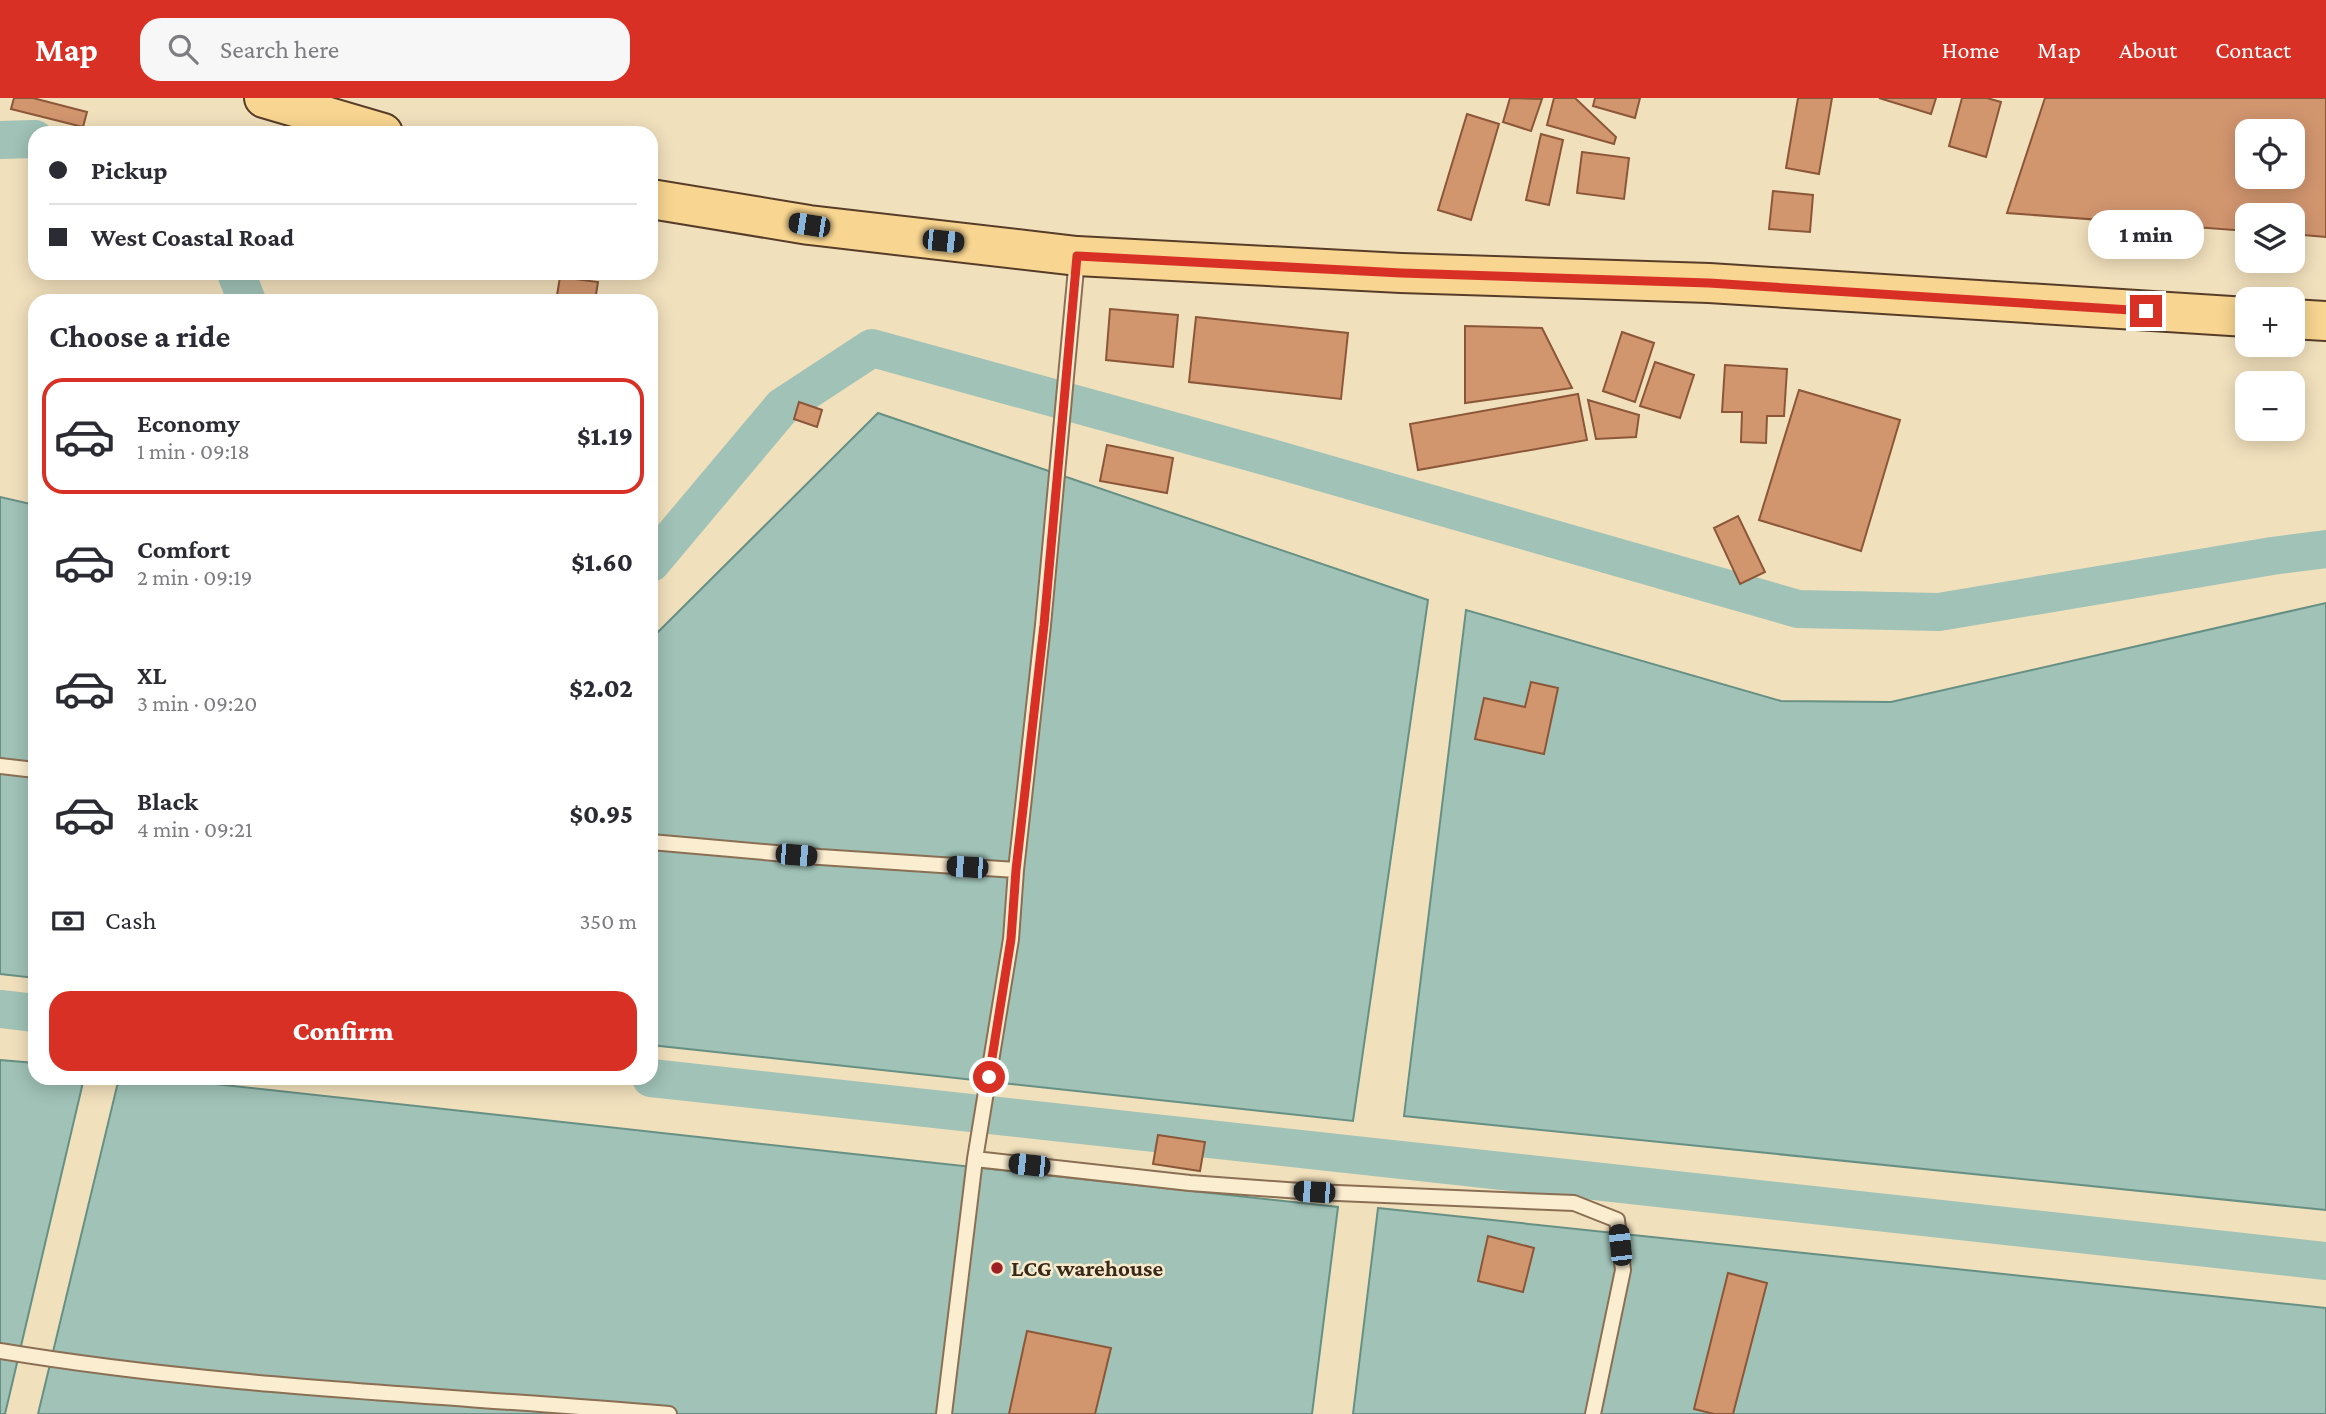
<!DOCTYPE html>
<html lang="en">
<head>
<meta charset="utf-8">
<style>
  :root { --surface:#fff; --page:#f7f7f7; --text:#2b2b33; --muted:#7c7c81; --line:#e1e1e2; --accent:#d93025 }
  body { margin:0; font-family:"Crimson Pro",serif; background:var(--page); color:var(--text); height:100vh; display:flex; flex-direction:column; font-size:26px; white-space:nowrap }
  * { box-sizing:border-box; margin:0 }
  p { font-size:23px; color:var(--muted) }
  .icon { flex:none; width:38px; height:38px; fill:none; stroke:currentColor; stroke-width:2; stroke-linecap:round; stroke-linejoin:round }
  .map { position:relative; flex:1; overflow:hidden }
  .side { position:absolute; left:28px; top:196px; width:630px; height:791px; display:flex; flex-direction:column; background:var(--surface); border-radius:21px; box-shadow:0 4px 18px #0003 }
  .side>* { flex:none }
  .guide { position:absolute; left:28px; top:28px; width:630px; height:154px; border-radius:21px; box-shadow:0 4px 18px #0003; display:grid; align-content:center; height:154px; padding:0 21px; background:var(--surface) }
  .controls { position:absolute; left:2235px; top:21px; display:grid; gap:14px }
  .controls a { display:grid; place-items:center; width:70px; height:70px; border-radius:14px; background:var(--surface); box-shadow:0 4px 18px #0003; font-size:35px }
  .end { position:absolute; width:32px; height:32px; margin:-16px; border:9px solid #d93025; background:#fff; box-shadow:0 0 0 4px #fff }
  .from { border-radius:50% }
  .bubble { position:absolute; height:49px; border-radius:21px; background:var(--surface); box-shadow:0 4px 18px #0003; font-size:23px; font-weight:800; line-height:49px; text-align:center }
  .car { position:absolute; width:21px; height:42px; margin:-21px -10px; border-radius:9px; box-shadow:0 0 5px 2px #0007; background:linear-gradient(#222 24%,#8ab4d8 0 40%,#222 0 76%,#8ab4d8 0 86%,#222 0) }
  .guide b { display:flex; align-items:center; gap:24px; height:66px; font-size:26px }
  .guide b+b { border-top:2px solid var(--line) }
  .guide i { width:18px; height:18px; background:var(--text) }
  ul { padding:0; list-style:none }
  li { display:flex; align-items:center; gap:21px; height:116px; margin:0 14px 10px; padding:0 7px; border:4px solid transparent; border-radius:21px }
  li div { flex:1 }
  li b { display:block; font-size:26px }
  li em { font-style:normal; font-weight:800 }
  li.selected { border-color:var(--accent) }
  li>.icon { width:63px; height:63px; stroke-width:1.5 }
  h2 { padding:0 21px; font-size:32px; line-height:84px }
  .pay { display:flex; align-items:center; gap:18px; height:77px; padding:0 21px; font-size:26px }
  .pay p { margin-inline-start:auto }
  .button { display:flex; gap:14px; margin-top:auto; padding:14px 21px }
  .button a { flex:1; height:80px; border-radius:21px; background:var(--accent); color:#fff; font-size:28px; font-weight:800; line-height:80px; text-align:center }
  header { display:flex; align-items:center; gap:42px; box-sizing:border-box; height:98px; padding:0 35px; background:var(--accent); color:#fff }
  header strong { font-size:33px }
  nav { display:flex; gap:38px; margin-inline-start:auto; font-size:24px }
  .search { width:490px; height:63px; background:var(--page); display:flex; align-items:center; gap:18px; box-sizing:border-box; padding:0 24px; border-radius:21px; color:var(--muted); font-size:26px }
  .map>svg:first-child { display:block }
  .water { fill:#a0c2b7; stroke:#679085; stroke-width:2 }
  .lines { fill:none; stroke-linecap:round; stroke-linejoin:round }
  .canal { stroke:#a0c2b7; stroke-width:38 }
  .building { fill:#d2966f; stroke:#8b5738; stroke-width:2; fill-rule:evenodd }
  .lane-casing { stroke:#8a6f54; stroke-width:18 }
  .primary-casing { stroke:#573d29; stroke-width:42 }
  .lane { stroke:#fbedd0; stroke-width:14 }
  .primary { stroke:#f8d590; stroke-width:38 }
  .route { stroke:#d93025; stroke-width:9 }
  .poi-dot { fill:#9d2024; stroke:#f8eacc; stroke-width:2.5 }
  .labels { text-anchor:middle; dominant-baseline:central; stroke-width:5; stroke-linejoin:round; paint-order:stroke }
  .poi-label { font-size:23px; font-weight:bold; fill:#38281a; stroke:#f8eacc; text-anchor:start }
</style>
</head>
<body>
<header>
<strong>Map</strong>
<div class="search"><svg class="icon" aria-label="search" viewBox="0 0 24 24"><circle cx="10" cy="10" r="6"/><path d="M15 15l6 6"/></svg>Search here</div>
<nav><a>Home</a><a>Map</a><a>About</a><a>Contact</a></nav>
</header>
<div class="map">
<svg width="2326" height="1316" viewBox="0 0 2326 1316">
  <rect width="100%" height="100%" fill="#f1e0bc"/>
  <path class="water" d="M878,315L1428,502L1353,1023L651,947V541Z
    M0,399L35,407V880L0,876Z
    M2326,505V1112L1404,1018L1466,512L1781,603L1891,604Z
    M0,962L35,965V980H84L5,1316H0Z
    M119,980H160L1338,1109L1312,1316H38Z
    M1378,1110L2326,1210V1316H1353Z"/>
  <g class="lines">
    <path class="canal" d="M0,42L35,41
      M236,175L247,203
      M651,465L782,309L872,250L1268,359L1798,511L1939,514L2272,458L2326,451
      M0,911L35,915
      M651,980L2326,1163"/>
  </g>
  <path class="building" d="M14,0H33L87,14L83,29L11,11Z
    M1510,0L1542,1L1531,33L1503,24Z
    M1554,0H1575L1616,39L1614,46L1547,27Z
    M1595,0H1640L1635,20L1593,8Z
    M1798,0H1832L1819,76L1786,70Z
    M1879,0H1936L1931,16Z
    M1962,0H1987L2001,4L1986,59L1949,48Z
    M2045,0H2326V139L2292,136V117H2247V133L2007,115ZM2247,33H2292V79H2247Z
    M1467,16L1499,26L1471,122L1438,112Z
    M1541,36L1563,42L1549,107L1526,102Z
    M1582,54L1629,60L1624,101L1577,95Z
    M1773,93L1813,97L1810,134L1769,131Z
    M560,179L598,184L595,203H556Z
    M1110,211L1178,217L1173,269L1106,262Z
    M1196,219L1348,235L1341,301L1189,284Z
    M1465,228L1542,230L1572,290L1465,305Z
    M1622,234L1654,245L1635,304L1603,293Z
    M1655,264L1694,277L1680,320L1640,308Z
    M1725,267L1787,271L1784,318H1767L1766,345L1741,344L1742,314H1722Z
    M1799,292L1900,322L1861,453L1759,422Z
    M1578,296L1587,342L1418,372L1410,326Z
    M1588,302L1639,317L1636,339L1596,341Z
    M799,304L822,312L817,329L794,321Z
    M1107,347L1173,360L1167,395L1100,383Z
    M1738,418L1765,474L1740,486L1714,430Z
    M1531,584L1558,590L1544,656L1475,641L1484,600L1525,609Z
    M1158,1037L1205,1044L1200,1073L1153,1066Z
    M1488,1138L1534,1150L1523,1194L1478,1183Z
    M1728,1175L1767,1185L1733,1316H1714L1694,1311Z
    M1027,1233L1111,1250L1095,1316H1009Z"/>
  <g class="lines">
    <defs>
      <path id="lane" d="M0,668L35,672
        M651,744L820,759L1016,772
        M975,1061L1190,1085L1314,1094L1574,1105L1617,1122L1623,1172L1593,1316
        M0,1253C221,1290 446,1297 669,1316
        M944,1316L975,1061L1011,841L1016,772L1043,527L1077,160"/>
      <path id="primary" d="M264,0L383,35
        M651,101L809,127L1077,158L1401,175L1709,185L2247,219
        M2292,221L2326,223"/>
    </defs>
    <use href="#lane" class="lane-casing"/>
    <use href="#primary" class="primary-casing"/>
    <use href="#lane" class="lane"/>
    <use href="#primary" class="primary"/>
  </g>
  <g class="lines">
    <path class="route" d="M989,979L1011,841L1016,772L1044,527L1077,158L1401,175L1709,185L2146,213"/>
  </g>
  <circle class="poi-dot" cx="997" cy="1170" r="7"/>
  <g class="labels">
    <g class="poi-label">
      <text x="1011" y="1170">LCG warehouse</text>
    </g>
  </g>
</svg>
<div class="controls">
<a><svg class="icon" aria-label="locate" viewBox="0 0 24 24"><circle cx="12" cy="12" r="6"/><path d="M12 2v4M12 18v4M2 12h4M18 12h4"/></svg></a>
<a><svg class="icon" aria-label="layers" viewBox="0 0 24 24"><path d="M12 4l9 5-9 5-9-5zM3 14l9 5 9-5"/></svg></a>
<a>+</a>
<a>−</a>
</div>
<i class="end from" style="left:989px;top:979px"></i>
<i class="end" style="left:2146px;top:213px"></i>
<div class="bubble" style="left:2088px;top:112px;width:116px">1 min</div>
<i class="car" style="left:809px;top:127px;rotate:279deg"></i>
<i class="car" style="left:943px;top:143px;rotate:96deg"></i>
<i class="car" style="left:796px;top:757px;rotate:95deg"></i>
<i class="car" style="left:967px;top:769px;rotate:274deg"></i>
<i class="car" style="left:1029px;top:1067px;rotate:276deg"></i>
<i class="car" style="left:1314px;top:1094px;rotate:274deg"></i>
<i class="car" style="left:1620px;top:1147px;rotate:354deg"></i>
<div class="guide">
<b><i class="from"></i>Pickup</b>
<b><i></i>West Coastal Road</b>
</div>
<section class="side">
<h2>Choose a ride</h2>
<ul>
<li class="selected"><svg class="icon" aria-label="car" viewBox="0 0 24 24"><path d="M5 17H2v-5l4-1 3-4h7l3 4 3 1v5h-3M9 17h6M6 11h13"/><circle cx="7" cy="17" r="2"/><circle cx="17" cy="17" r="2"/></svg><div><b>Economy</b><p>1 min · 09:18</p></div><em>$1.19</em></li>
<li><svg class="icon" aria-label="car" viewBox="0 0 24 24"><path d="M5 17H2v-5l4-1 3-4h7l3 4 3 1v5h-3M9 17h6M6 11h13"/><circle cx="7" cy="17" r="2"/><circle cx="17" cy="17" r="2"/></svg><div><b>Comfort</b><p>2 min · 09:19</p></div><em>$1.60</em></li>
<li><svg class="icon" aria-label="car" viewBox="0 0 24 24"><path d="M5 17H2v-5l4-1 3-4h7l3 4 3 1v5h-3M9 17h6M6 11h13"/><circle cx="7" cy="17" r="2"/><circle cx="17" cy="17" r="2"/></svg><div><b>XL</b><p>3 min · 09:20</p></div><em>$2.02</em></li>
<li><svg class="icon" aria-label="car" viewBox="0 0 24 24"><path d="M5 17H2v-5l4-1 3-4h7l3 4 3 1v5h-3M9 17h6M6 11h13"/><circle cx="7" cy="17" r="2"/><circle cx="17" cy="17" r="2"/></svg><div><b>Black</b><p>4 min · 09:21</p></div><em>$0.95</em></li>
</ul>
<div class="pay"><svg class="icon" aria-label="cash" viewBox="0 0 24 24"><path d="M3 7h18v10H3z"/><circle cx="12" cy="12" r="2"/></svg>Cash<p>350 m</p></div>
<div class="button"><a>Confirm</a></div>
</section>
</div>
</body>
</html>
